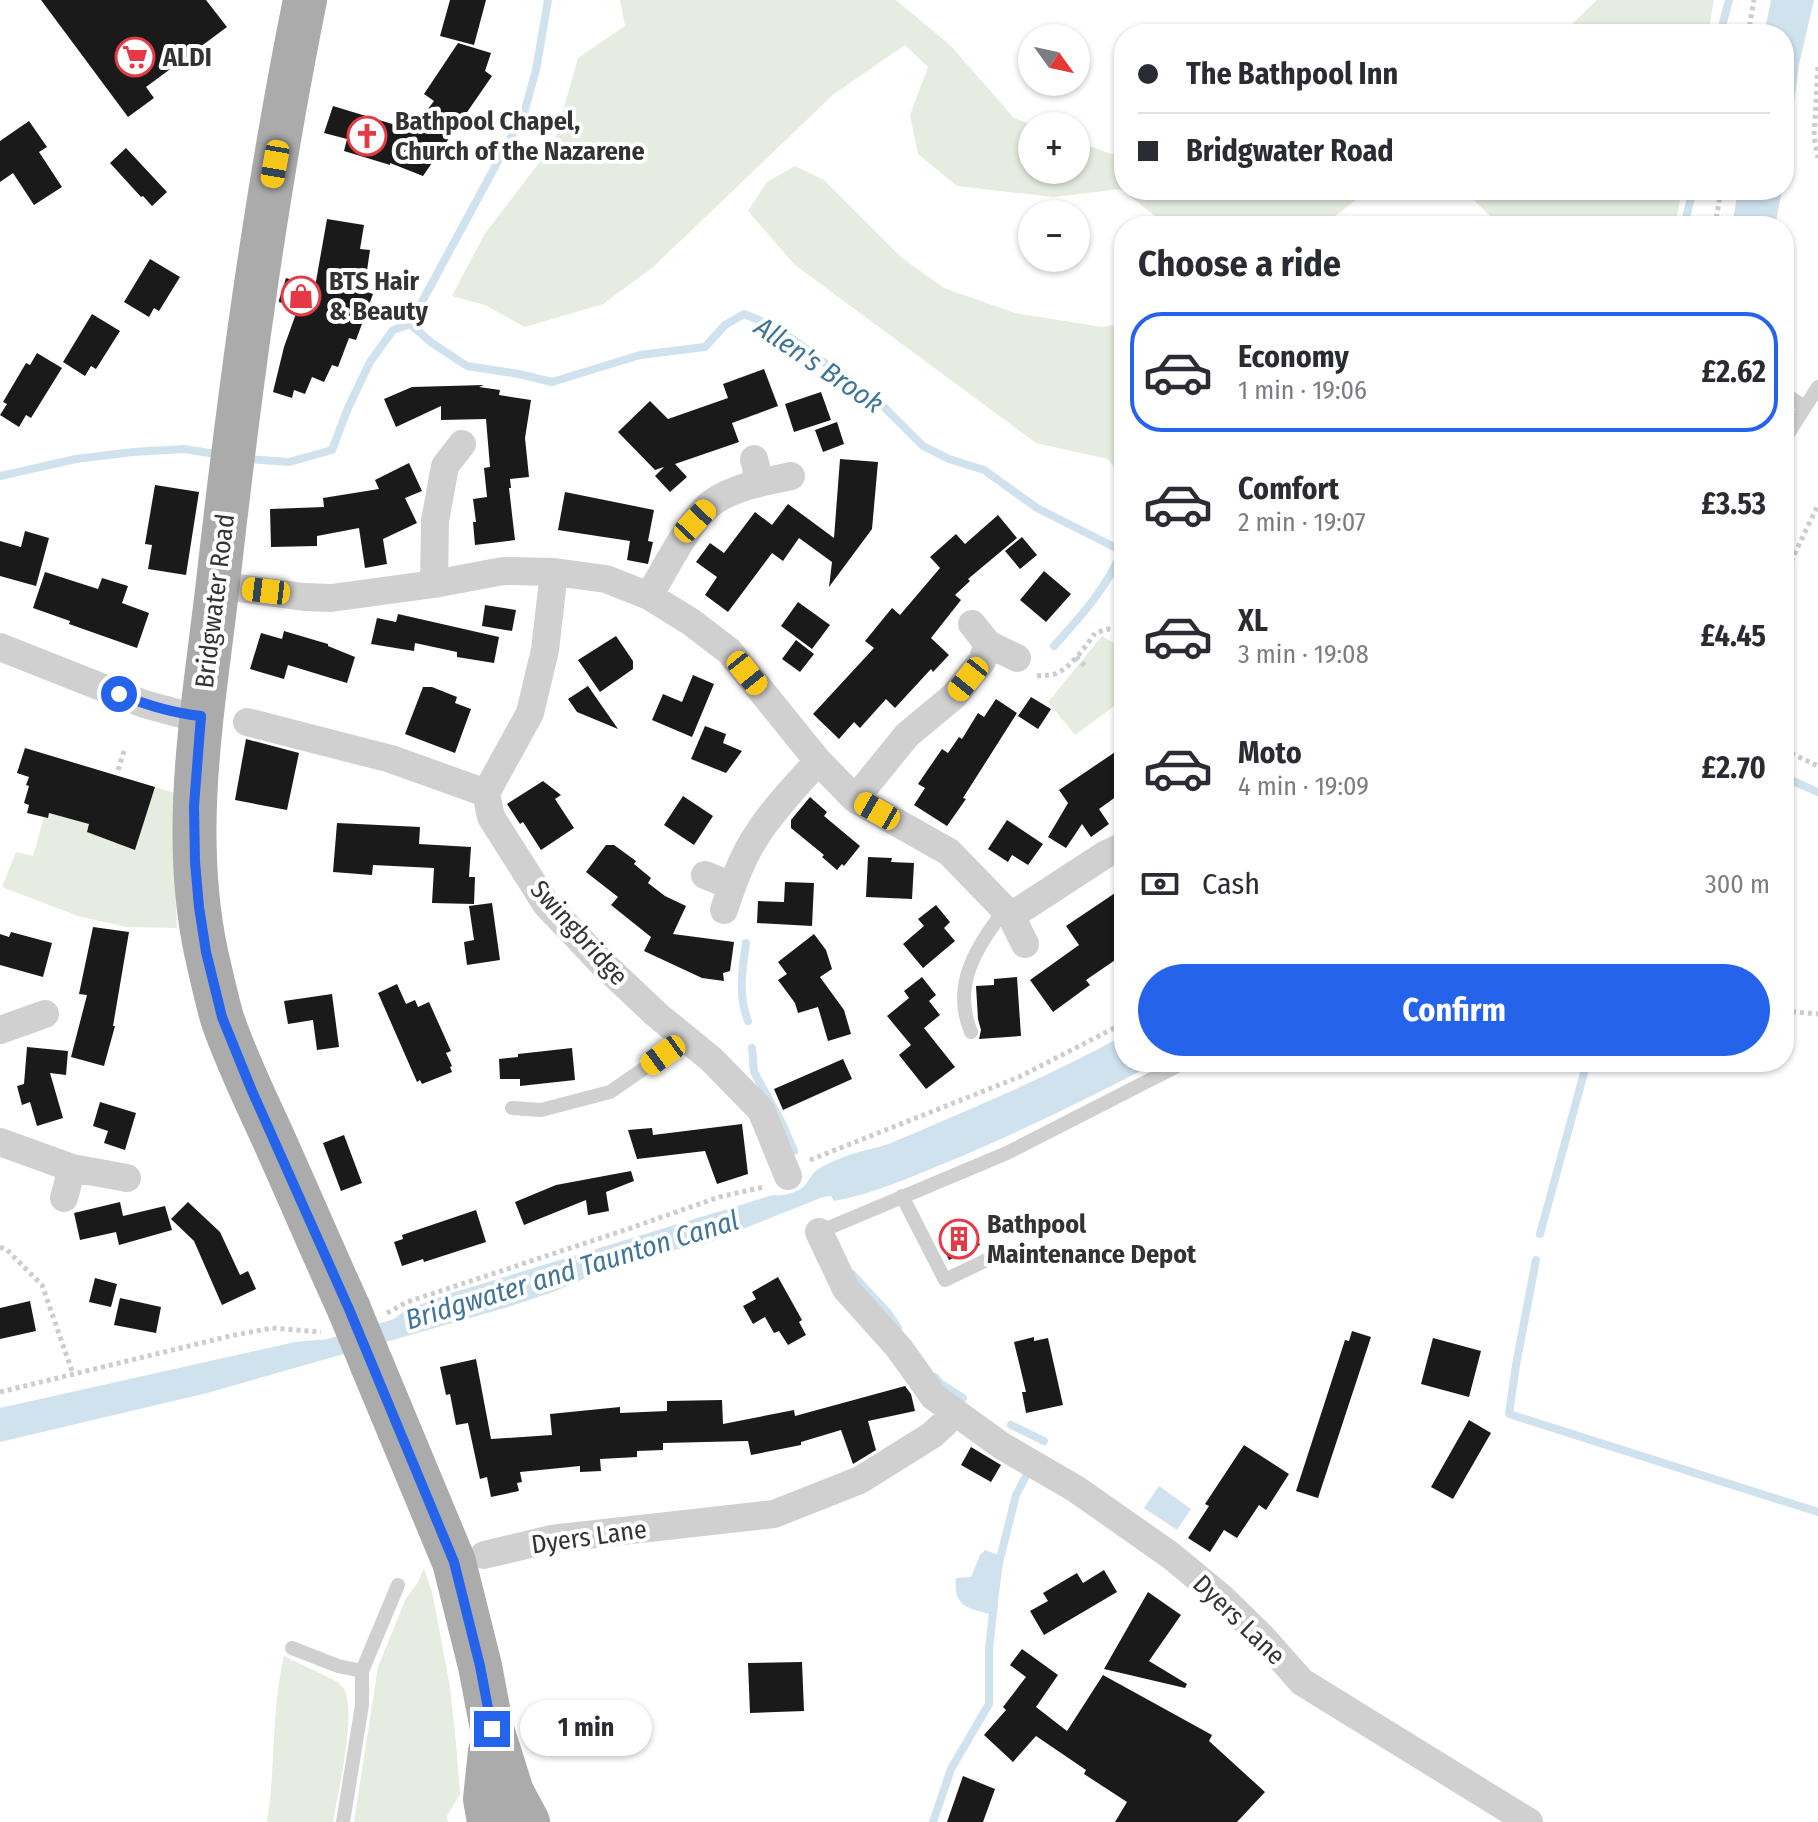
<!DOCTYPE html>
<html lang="en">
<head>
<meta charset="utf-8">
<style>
  :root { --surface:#fff; --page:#f2f2f3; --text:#2b2b33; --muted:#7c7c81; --line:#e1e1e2; --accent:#2563eb }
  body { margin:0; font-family:"Fira Sans Condensed",sans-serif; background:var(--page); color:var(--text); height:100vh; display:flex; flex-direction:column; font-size:30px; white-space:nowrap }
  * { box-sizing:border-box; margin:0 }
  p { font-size:26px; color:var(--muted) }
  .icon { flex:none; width:44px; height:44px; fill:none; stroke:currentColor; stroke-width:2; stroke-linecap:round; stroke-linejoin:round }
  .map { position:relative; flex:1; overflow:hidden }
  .details { position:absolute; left:1114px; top:216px; width:680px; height:856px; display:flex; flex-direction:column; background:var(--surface); border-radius:32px; box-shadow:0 2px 6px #0004 }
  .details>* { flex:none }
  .top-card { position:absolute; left:1114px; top:24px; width:680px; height:176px; border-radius:32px; box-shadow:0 2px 6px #0004; display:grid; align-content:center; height:176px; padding:0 24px; background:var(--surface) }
  .needle { width:52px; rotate:123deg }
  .buttons { position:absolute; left:1018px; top:24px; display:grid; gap:16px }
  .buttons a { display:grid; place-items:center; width:72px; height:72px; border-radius:50%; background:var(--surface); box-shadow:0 2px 6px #0004; font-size:40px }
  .end { position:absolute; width:36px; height:36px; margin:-18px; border:10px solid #2563eb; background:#fff; box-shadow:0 0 0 4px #fff }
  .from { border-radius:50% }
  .bubble { position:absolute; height:56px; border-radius:28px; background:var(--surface); box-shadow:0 2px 6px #0004; font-size:26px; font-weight:700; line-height:56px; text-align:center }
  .car { position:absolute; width:24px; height:48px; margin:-24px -12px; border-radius:10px; box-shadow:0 0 6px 2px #0007; background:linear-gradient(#f5c518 24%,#345 0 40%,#f5c518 0 76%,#345 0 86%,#f5c518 0) }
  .top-card b { display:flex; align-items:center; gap:28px; height:76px; font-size:30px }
  .top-card b+b { border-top:2px solid var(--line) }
  .top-card i { width:20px; height:20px; background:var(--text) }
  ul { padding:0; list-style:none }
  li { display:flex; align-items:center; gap:24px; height:120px; margin:0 16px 12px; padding:0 8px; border:4px solid transparent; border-radius:32px }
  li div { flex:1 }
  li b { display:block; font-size:30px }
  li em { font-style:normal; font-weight:700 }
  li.current { border-color:var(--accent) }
  li>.icon { width:72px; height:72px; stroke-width:1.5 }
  h2 { padding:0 24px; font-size:36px; line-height:96px }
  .pay { display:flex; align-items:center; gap:20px; height:88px; padding:0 24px; font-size:30px }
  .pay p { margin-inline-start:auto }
  .action { display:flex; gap:16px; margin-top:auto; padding:16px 24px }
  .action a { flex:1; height:92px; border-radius:48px; background:var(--accent); color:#fff; font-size:32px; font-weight:700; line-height:92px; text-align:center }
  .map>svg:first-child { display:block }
  .green { fill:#e6ecdf }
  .water { fill:#cfe2ee }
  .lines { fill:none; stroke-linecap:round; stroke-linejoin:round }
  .stream { stroke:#cfe2ee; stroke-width:8 }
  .building { fill:#1a1a1a }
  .path { stroke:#cdcdcd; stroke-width:5; stroke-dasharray:4 4; stroke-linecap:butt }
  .service { stroke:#d0d0d0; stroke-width:14 }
  .minor { stroke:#d0d0d0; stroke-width:28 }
  .primary { stroke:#ababab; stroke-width:44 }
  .primary-bridge { stroke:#ababab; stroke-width:44 }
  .route { stroke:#2563eb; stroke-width:10 }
  .labels { text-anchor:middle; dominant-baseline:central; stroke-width:8; stroke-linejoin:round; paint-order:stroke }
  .poi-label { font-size:26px; font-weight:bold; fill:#333; stroke:#fff; text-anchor:start }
  .street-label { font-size:26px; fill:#333; stroke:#fff }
  .water-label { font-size:28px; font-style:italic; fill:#3f7597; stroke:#fff }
</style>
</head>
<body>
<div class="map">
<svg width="1818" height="1822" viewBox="0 0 1818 1822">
  <rect width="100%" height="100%" fill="#fff"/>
  <path class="green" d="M620,0H896L950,45L1014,118L1035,126H1032V170H1076V141L1111,154L1124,155V190H1369L1322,226H1168L1121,189L1054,197L957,186L918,154L910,115L928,67L905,45L834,94L652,268L603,304L525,327L485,305L452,296L484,235L554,143L578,58L625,26Z
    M1597,0H1714L1708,34H1562Z
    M795,166L824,180L902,258L944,288L1015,313L1102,327L1124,323V482L1108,459L1036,443L795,265L748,211L767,182Z
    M1464,190H1682L1675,226H1500Z
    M1102,636L1124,649V699L1075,735L1048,702Z
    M155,787L175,793L174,872L177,928L127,927L78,916L2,887L16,852L33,856L44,817L48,818L49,813L92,816L87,832L135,849Z
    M424,1568L433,1596L450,1687L456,1743L460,1794L447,1816L448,1822H354L378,1667L406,1598L417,1584Z
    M284,1656L338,1682C341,1686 343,1687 345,1691C356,1717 338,1792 333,1822H267C276,1767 271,1710 284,1656Z"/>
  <path class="water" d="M1771,0H1814L1799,65L1784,174V34H1764Z
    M1738,190H1782L1775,226H1732Z
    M1124,1035V1062H1158C1089,1098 1018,1133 945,1163C909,1178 873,1194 834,1201L831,1196L823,1197L705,1244L674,1250L586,1278L553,1292L505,1308L207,1393L0,1442V1408L295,1342L328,1339L394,1319L404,1311L445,1295L773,1195C783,1197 800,1192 806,1184C810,1179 812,1173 817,1170C824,1165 832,1162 839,1159C856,1151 875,1149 891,1143C970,1109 1049,1077 1124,1035Z
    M1159,1486L1191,1509L1177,1530L1144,1508Z
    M985,1550L1001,1556L1003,1563L997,1608L993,1615C969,1608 953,1608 956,1578L971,1577L980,1555Z"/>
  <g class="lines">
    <path class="stream" d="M1720,34L1729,0
      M1684,226L1693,190
      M410,324L432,343L467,366L519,374L552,382L640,355L705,347L725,325L744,314L764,322L794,340L883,406L923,446L949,459L984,470L1037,508L1124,552
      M247,459L289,462L332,450L348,408L370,362L393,330L410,324L524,113L536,70L548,0
      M0,476L76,459L133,452L184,449L222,455
      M1054,646C1080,617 1108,587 1122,550
      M1784,777L1818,792
      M746,943C742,970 738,995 748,1021
      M752,1048L754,1072L783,1125L794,1151
      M1540,1234L1587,1062
      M1536,1260L1516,1365L1509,1414L1818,1512
      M852,1274L888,1313L898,1328
      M935,1377L940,1383L963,1398
      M1011,1425L1044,1441
      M998,1567L1016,1495L1025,1478
      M933,1822L951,1769L989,1704V1649L994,1604"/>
  </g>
  <path class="building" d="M41,0H206L227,27L146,87L154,98L128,117Z
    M450,0H486L474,45L440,36Z
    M458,43L491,53L485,71L492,76L423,176L390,163V165L344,151L347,139L324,133L333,106L412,130L434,101L424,94Z
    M29,121L47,147L39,152L62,187L34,205L13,173L0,182V141Z
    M126,148L167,192L152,206L143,196L141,197L110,163Z
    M327,219L364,225L360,249L370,250L364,291L373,294L356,340L349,338L338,367L332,365L324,382L312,377L305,394L294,390L292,398L273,392L284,347L298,308L279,302V300L286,278L315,287Z
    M150,259L180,277L159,311L154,308L149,317L124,302Z
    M92,314L120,331L96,369L91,366L85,376L63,362Z
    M37,353L62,368L31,418L26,415L19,427L0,415L7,404L3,402L26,363L30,365Z
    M764,369L778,406L732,423L739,442L675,464L687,477L670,492L655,476L664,467L655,470L618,432L650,401L668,419L728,398L723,384Z
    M484,385L479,387L500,390L499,395L531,400L525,438L529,477L510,479L511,488H509L515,540L475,545L473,522H476L473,499L487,497L484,468L490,467L486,419L441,420V406L396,427L384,399L412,387Z
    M821,392L831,420L794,432L785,404Z
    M837,422L844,444L823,452L815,430Z
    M840,459L878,462L872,529L829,587L832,562L799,538L783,561L772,553L728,612L705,595L717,577L696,562L710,543L724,553L755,512L772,525L788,504L834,538Z
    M409,463L422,491L405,498L417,523L383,539L387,564L365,568L359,528L317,536V546L271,547L270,509L324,507L323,498L379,489L375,480Z
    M155,485L199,492L186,575L148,569L152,545L145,544Z
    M565,492L654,510L648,541L653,542L648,564L627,560L630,541L558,530Z
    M998,515L1017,538L968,579L970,581L955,595L961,600L931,638L949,655L933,672L931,669L895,708L886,699L860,728L854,722L839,739L813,714L874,648L865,641L892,608L900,615L940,568L930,557L956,534L965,544Z
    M25,531L49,538L36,586L0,576V541L21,547Z
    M1022,537L1037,555L1020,569L1005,551Z
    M1044,571L1071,594L1046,622L1020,600Z
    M45,572L98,589L102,578L128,586L122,603L149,613L137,648L69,624L70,621L33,608Z
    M798,602L830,625L812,649L781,626Z
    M485,605L516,610L512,631L482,626Z
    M398,614L499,637L494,663L457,657V652L415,643L414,651L371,644L377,618L396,622Z
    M284,631L328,644V646L355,657L347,683L288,665L284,679L250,669L261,633L282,639Z
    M616,636L633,661V669L600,692L578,660Z
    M796,640L814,654L800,672L782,659Z
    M693,675L714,684L692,737L652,720L663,694L682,702Z
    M588,686L618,729L577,712L568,699Z
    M423,687H432L457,697L455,703L471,709L455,753L405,734Z
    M1031,697L1051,709L1038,729L1018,716Z
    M996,699L1017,713L963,798L966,799L947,826L914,805L925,788L918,784L942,749L948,753L959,737L962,739L978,713L984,717Z
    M705,726L726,734L723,743L742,751L726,773L691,759Z
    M246,739L299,753L287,810L235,800Z
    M1124,746V791L1099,809L1109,824L1091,837L1082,824L1066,848L1048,837L1068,803L1059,790Z
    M25,748L155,787L135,850L87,832L89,824L49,813L48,818L27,813L29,805L24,803L29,786L26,785L29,777L17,773Z
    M543,781L561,795L555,799L574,828L541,850L523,822L520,824L507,804Z
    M683,796L713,816L694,845L664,825Z
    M810,797L827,812L824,816L860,846L844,866L842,864L837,870L822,857L824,855L791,828V820Z
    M1007,820L1043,844L1028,865L1012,855L1008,862L988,849Z
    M337,823L420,827L419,844L471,847L469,877H475L474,904L432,903L434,868L373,865L372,875L333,872Z
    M606,845H614L636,861L634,864L651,878L648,883L665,896L686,906L673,934L734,942L730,971L723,973L724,981L702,978L644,951L651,937L611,905L618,897L586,872Z
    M868,857L892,858L891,862L914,863L912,899L866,897Z
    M785,882L814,883L812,926L757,923L758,901L784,902Z
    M1124,887V954L1086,980L1090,985L1053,1012L1030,980L1079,945L1066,926Z
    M492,903L500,960L467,965L464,942L474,940L469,906Z
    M936,905L950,922L944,928L955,941L923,968L903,944L924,926L918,919Z
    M93,927L129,932L113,1026H115L104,1066L71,1057L87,995L79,994Z
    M11,932L52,943L43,977L0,965V934L9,937Z
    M814,934L826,950L832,969L820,977L844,1010L851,1034L828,1041L818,1007L798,1013L795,1003L778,980L787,974L778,962Z
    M922,977L936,995L929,1001L940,1015L924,1028L955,1067L926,1089L899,1055L911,1045L887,1016L909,998L904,991Z
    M1017,977L1021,1036L979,1039L981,1030L978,1019L976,986L994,985V979Z
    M397,984L406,1004L415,1000L418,1007L429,1002L451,1051L446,1053L452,1066L450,1067L452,1072L422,1084L420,1080L417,1082L378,993Z
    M332,994L339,1047L317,1050L313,1020L288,1024L284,1001Z
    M27,1047L68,1051L66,1075L50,1073L63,1118L37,1126L30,1102L22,1105L17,1086L24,1084Z
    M572,1048L575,1080L520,1086V1079H500L499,1059L518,1057V1054Z
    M843,1059L852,1079L783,1110L774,1089Z
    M100,1102L136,1113L125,1150L104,1143L108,1131L93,1126Z
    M742,1124L748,1174L717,1184L705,1151L637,1159L628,1130L652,1128L653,1135Z
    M344,1135L362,1183L341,1191L323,1143Z
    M631,1171L634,1181L606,1192L609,1211L588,1215L586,1200L524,1225L515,1202L556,1185Z
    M120,1202L123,1216L165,1206L172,1230L119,1245L116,1232L80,1240L74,1213Z
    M188,1202L220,1232L240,1275L248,1271L256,1289L222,1305L194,1241L171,1219Z
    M476,1210L486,1242L424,1262L423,1259L402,1266L394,1242L403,1239L402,1235Z
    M972,1226L980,1245L949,1260L940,1240Z
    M778,1277L802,1320L799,1322L806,1335L788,1345L779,1331L774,1333L765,1317L753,1324L743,1306L756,1299L752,1292Z
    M95,1278L117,1284L111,1307L89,1302Z
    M120,1298L161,1307L156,1333L114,1325Z
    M30,1301L36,1331L0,1339V1308Z
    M1352,1331L1371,1337L1318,1498L1296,1491L1345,1340L1349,1341Z
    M1034,1337V1341L1048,1338L1063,1405L1026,1413L1022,1392H1026L1014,1342Z
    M1433,1338L1481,1351L1469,1397L1421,1384Z
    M476,1359L491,1439L552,1435L550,1414L620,1407V1413L667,1411V1401L722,1400L723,1424L794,1410L795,1416L905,1386L911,1394L915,1411L868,1421L876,1450L853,1464L841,1430L801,1442V1445L751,1455L748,1441L663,1443V1450L637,1451V1457L600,1459L601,1471L580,1472V1466L520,1472L522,1482L517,1483L519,1491L491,1497L487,1477L480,1479L468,1423L456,1425L450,1394L446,1395L440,1367Z
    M1469,1420L1491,1433L1453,1499L1431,1487Z
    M1244,1445L1289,1474L1266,1510L1259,1505L1237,1538L1224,1530L1210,1552L1188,1538L1209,1506L1205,1504Z
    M971,1447L1001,1465L991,1482L961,1465Z
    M1104,1570L1117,1592L1044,1635L1030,1611L1048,1601L1043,1593L1077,1573L1083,1583Z
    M1148,1592L1181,1615L1149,1661L1187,1684L1185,1688L1104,1669Z
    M1022,1649L1058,1675L1036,1707L1067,1731L1103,1675L1212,1735L1209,1741L1265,1792L1237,1822H1115L1127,1802L1084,1774L1086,1770L1036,1736L1013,1762L984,1735L1006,1710L1003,1707L1026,1677L1010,1665Z
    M802,1662L804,1711L750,1713L748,1663Z
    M963,1776L995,1789L983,1822H947Z"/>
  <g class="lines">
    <path class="path" d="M1748,34L1754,0
      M1818,67L1814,136L1818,158
      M1715,226L1721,190
      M1784,576L1818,505
      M1076,657L1087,668
      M1037,676C1044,675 1051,676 1057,673C1071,667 1087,645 1095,633L1108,629L1124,632
      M1784,750L1818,766
      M118,770L124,751
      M1784,1011L1818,1014
      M810,1160L1019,1077L1124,1023
      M0,1247L7,1250L42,1285L73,1374
      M387,1313L407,1302L625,1230L719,1197L764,1187
      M0,1392L230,1336L272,1328L321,1332"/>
    <path class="service" d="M1784,394L1805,407
      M1784,440L1818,387
      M971,1032C951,984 977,947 1005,909
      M512,1108L541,1110L610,1092L687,1039
      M902,1196L945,1280L995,1256
      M819,1232L1007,1153L1185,1062
      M292,1648L338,1666L362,1671
      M343,1822L362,1705V1671L398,1585"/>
    <path class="minor" d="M754,459L760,483
      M434,584L435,521L445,466L462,444
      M217,585L304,597L331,598L434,584L503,571L554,572L606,579L649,596L691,622L729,651L818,761L855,799L907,735L954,696L982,661L988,644L972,624
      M649,596C664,571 691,517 713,502C736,486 765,482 791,476
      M988,644L1017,658
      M0,647L144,704L181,714L201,716
      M247,722L391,759L486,793
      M486,793L491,817L546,904L604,965L657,1015L711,1059L761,1110L788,1176
      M486,793L530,713L545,650L554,572
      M855,799L949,852L1011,916L1106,854L1124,846
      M705,875L732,886
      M724,910C732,885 742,857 757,835C774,808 797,785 818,761
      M1011,916L1025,944
      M0,1030L45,1014
      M0,1142L72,1168L127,1178
      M64,1198L72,1168
      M819,1232L846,1289L899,1348L934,1397L1002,1446L1076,1489L1170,1555L1221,1597L1262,1637L1302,1682L1529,1822
      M484,1555L551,1539L774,1514L860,1480L932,1435L945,1423L952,1412"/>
    <path class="primary" d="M305,0C266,193 240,387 218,582C204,705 180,829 206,952C211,974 216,997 222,1018C236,1060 257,1102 275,1142C300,1198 324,1254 349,1309
      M372,1365L454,1562L480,1666L492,1729L512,1792L528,1822
      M489,1822L485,1799L490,1751"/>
    <path class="primary-bridge" d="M349,1309L372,1365"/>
  </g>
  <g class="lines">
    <path class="route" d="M119,694C146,705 172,713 201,716L194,806L195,862L199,907L206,952L222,1017L252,1091L349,1309L454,1562L480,1666L492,1729"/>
  </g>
  <defs>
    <symbol id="supermarket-ring" viewBox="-11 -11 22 22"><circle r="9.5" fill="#fff" stroke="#e63946" stroke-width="1.5"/><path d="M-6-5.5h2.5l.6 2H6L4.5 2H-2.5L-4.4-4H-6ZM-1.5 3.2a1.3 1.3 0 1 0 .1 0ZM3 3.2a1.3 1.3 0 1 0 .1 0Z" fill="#e63946"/></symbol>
    <symbol id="church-ring" viewBox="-11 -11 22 22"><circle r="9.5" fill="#fff" stroke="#e63946" stroke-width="1.5"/><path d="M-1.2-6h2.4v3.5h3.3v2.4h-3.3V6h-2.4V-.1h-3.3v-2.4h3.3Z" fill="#e63946"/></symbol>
    <symbol id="shop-ring" viewBox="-11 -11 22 22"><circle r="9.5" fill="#fff" stroke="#e63946" stroke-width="1.5"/><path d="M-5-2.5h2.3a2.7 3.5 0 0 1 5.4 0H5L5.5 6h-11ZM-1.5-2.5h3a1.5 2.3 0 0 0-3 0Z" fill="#e63946"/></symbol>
    <symbol id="building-ring" viewBox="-11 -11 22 22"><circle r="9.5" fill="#fff" stroke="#e63946" stroke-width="1.5"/><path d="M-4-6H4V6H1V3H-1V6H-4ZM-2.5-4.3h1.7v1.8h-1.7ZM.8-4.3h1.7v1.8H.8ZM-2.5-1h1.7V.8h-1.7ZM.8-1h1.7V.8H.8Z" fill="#e63946"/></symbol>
  </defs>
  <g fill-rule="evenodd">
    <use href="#supermarket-ring" x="113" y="35" width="44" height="44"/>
    <use href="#church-ring" x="345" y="114" width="44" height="44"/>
    <use href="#shop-ring" x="279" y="274" width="44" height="44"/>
    <use href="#building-ring" x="937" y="1217" width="44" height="44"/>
  </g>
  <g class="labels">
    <g class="poi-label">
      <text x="163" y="57">ALDI</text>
      <text x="395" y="121">Bathpool Chapel,<tspan x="395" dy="30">Church of the Nazarene</tspan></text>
      <text x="329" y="281">BTS Hair<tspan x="329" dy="30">&amp; Beauty</tspan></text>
      <text x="987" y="1224">Bathpool<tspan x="987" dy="30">Maintenance Depot</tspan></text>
    </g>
    <g class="street-label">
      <text transform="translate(215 601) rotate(-83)">Bridgwater Road</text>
      <text transform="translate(579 933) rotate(48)">Swingbridge</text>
      <text transform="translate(589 1537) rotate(-8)">Dyers Lane</text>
      <text transform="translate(1239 1620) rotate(44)">Dyers Lane</text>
    </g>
    <g class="water-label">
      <text transform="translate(819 365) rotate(34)">Allen's Brook</text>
      <text transform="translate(572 1270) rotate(-17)">Bridgwater and Taunton Canal</text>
    </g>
  </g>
</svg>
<div class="buttons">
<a><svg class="needle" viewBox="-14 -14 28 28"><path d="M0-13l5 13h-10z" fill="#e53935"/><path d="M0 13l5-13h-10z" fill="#7c7c81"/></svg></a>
<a>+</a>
<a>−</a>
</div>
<i class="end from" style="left:119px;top:694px"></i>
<i class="end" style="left:492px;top:1729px"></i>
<div class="bubble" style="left:520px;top:1700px;width:132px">1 min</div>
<i class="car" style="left:275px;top:164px;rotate:190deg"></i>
<i class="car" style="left:695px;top:521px;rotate:43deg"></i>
<i class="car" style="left:266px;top:591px;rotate:277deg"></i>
<i class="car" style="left:747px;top:673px;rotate:141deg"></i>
<i class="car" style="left:968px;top:679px;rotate:219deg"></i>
<i class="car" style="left:877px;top:811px;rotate:300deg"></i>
<i class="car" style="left:663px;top:1055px;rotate:234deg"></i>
<div class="top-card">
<b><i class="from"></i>The Bathpool Inn</b>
<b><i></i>Bridgwater Road</b>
</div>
<section class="details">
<h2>Choose a ride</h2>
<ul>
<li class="current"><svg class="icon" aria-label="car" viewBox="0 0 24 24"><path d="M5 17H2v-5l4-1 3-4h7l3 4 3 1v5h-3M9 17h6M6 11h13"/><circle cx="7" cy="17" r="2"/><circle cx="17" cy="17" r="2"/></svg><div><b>Economy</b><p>1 min · 19:06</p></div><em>£2.62</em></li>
<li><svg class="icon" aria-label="car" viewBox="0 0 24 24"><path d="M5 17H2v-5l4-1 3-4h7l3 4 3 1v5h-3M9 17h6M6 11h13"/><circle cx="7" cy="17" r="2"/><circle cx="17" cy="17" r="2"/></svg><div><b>Comfort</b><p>2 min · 19:07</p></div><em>£3.53</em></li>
<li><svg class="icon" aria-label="car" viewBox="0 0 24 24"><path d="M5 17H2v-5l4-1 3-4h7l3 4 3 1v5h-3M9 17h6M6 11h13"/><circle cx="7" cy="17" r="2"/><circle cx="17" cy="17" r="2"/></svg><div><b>XL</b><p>3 min · 19:08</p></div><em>£4.45</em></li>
<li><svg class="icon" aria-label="car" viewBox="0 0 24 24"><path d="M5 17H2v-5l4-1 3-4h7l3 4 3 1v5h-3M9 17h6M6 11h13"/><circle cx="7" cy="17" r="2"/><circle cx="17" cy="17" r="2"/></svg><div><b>Moto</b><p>4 min · 19:09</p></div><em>£2.70</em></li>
</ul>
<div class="pay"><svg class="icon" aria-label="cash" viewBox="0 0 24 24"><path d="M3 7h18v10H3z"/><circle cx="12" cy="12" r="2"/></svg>Cash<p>300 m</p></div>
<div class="action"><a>Confirm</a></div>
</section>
</div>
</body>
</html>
